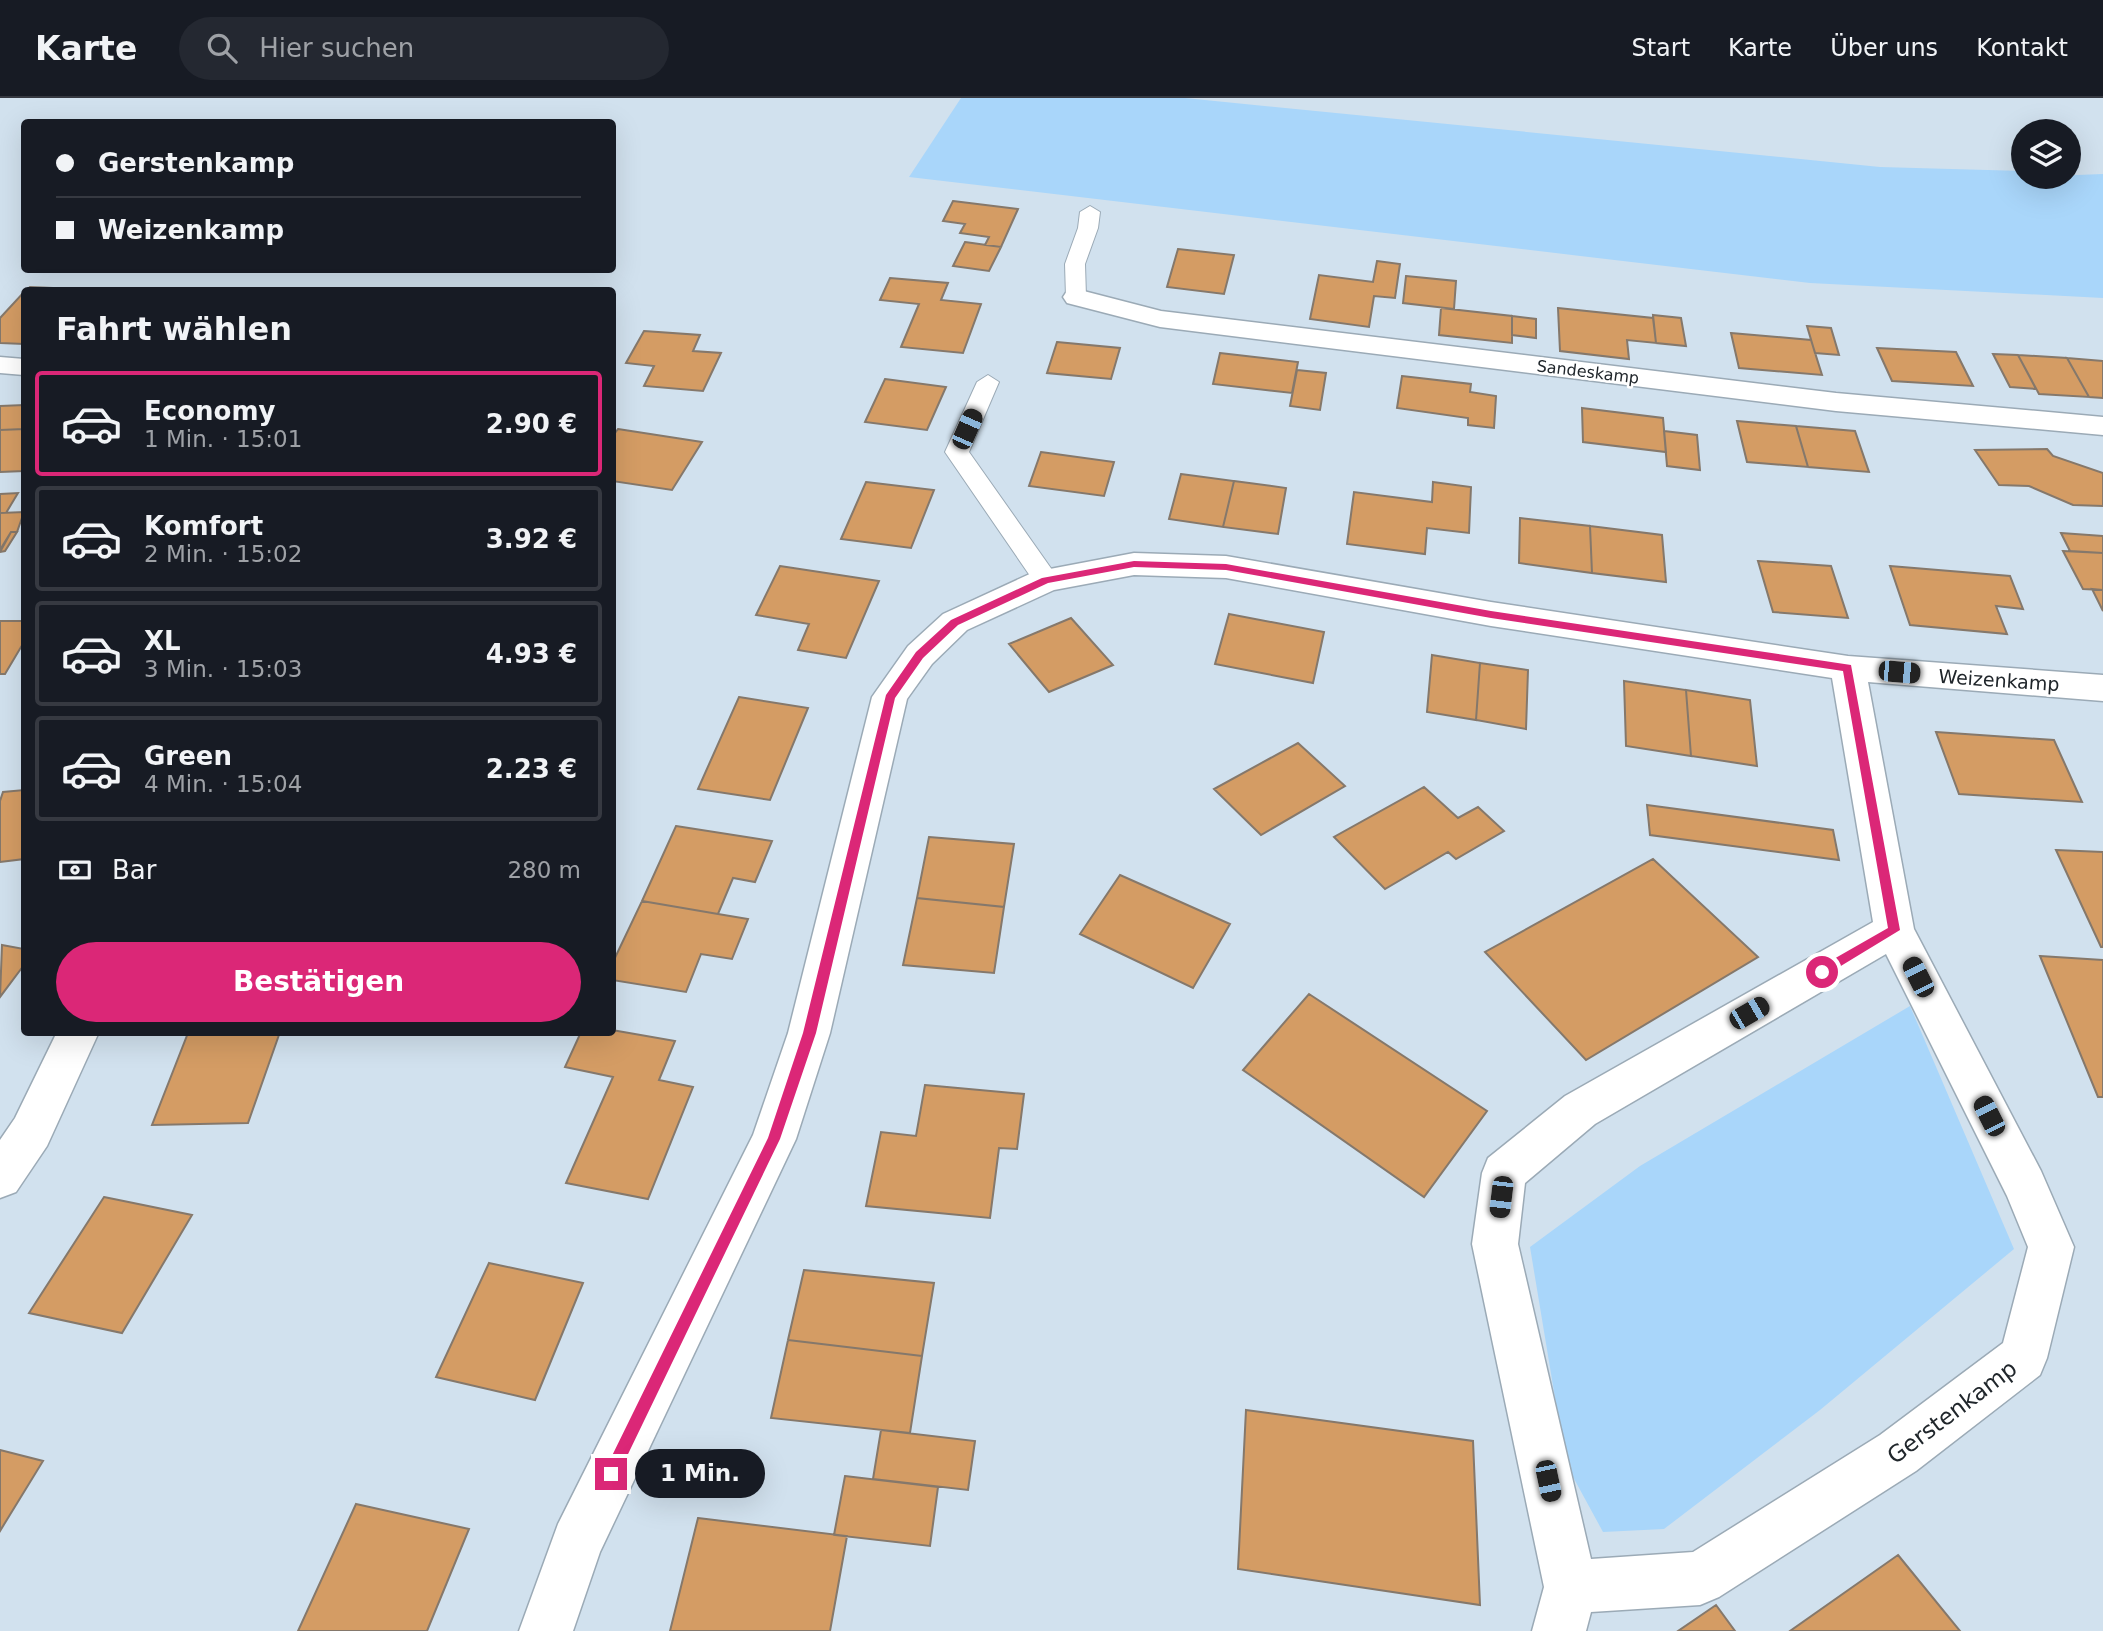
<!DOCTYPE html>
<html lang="de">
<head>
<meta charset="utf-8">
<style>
  :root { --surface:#171b24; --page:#242831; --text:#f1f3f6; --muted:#9ea1a6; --line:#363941; --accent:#db2777 }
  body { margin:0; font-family:"DejaVu Sans",sans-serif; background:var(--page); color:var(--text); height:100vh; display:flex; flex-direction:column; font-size:26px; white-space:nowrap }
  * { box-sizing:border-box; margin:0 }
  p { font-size:23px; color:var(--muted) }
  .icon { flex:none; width:38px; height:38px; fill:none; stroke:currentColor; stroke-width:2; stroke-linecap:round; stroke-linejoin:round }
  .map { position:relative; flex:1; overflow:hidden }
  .details { position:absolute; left:21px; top:189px; width:595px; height:749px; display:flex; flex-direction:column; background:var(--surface); border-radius:7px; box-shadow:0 7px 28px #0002 }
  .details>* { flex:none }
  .guide { position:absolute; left:21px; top:21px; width:595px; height:154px; border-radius:7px; box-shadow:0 7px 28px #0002; display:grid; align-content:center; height:154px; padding:0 35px; background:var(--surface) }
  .fabs { position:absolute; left:2011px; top:21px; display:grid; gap:14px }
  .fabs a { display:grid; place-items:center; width:70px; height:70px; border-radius:50%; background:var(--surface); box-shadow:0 7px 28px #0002; font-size:35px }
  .end { position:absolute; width:32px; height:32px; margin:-16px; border:9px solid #db2777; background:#fff; box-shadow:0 0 0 4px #fff }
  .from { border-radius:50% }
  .bubble { position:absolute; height:49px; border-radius:24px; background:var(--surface); box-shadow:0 7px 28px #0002; font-size:23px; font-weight:600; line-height:49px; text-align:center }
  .car { position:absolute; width:21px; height:42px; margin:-21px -10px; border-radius:9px; box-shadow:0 0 5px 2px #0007; background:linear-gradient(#222 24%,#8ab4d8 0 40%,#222 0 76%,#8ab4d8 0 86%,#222 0) }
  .guide b { display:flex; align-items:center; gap:24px; height:66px; font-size:26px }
  .guide b+b { border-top:2px solid var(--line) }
  .guide i { width:18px; height:18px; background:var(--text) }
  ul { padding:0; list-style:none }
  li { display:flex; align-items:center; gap:21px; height:105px; margin:0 14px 10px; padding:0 21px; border:4px solid var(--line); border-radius:7px }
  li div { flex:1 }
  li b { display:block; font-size:26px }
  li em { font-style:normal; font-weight:600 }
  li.selected { border-color:var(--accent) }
  li>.icon { width:63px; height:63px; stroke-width:1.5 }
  h2 { padding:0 35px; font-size:32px; line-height:84px }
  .pay { display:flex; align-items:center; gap:18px; height:77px; padding:0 35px; font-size:26px }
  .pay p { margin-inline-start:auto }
  .primary-button { display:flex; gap:14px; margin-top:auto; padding:14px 35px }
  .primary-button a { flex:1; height:80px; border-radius:42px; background:var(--accent); color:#fff; font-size:28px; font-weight:600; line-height:80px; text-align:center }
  header { display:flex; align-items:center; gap:42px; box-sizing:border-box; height:98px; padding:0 35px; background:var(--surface); border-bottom:2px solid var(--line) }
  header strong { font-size:33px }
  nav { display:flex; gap:38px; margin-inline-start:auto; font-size:24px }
  .search { width:490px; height:63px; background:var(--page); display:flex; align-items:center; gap:18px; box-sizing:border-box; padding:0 24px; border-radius:38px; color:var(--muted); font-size:26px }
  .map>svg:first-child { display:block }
  .green { fill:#a9d6fa }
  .building { fill:#d49c64; stroke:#85786b; stroke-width:2 }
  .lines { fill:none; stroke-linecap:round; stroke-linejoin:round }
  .service-casing { stroke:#9baab6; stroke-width:2 }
  .minor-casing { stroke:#9baab6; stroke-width:3 }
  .service { fill:#fff; fill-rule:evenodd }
  .minor { fill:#fff; fill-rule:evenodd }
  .route { fill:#db2777 }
  .labels { text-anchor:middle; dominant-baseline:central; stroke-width:5; stroke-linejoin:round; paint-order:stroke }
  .far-street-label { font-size:16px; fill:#20262b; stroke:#fff }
  .street-label { font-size:19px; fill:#20262b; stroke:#fff }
  .near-street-label { font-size:23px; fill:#20262b; stroke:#fff }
</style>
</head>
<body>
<header>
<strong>Karte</strong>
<div class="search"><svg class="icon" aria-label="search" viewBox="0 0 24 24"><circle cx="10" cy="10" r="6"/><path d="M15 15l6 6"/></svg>Hier suchen</div>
<nav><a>Start</a><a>Karte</a><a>Über uns</a><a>Kontakt</a></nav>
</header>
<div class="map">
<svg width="2103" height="1533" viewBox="0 0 2103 1533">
  <rect width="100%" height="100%" fill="#d1e1ee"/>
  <path class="green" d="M961,0H1185L1880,69L2023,73V79L2103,76V200L1810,185L909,79Z
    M1910,908L2014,1151L1820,1312L1664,1431L1603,1434L1566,1366L1530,1149L1640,1068Z"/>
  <path class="building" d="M953,103L1018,111L1001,149L985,147L989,139L960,135L965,126L943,123Z
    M965,144L1001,149L989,173L953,168Z
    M1178,151L1234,157L1224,196L1167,189Z
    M1377,163L1400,166L1395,200L1374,198L1369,229L1310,221L1319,177L1373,184Z
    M1406,178L1456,183L1454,211L1403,205Z
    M890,180L948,185L941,202L981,206L963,255L901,249L919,206L880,202Z
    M30,189L100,192H26Z
    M24,194V246L0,245V220Z
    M1441,210L1512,218V245L1439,237Z
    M1558,210L1653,220L1656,245L1627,242L1629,261L1560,253Z
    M1653,217L1681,220L1686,248L1656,245Z
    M1512,218L1536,221V240L1512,237Z
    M1807,228L1831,230L1839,257L1815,255Z
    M644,233L700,237L693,253L721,255L703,293L644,288L654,268L626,265Z
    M1731,235L1811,242L1822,277L1739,270Z
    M1057,244L1120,250L1111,281L1047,275Z
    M1877,250L1956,254L1973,288L1892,283Z
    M1220,255L1298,264L1292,295L1213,286Z
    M1993,256L2018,257L2036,291L2010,289Z
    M2018,257L2067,260L2089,299L2039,296Z
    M2067,260L2103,263V300L2089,299Z
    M1297,272L1326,275L1320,312L1290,308Z
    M1402,278L1471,286L1470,294L1496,298L1494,330L1468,327V320L1397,310Z
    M885,281L946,289L927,332L865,324Z
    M24,307V331L0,332V308Z
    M1582,310L1663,320L1666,354L1583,344Z
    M1737,323L1796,328L1808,369L1747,364Z
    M1796,328L1855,333L1869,374L1808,369Z
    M24,331V373L0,374V332Z
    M618,331L702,344L672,392L612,383V339Z
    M1664,333L1697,337L1700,372L1667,368Z
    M2047,351L2053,358L2103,375V408L2073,407L2029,388L1999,387L1975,352Z
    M1041,354L1114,364L1104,398L1029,388Z
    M1181,376L1234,383L1223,429L1169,421Z
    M1234,383L1286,390L1278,436L1223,429Z
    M866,384L934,392L911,450L841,441Z
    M1433,384L1471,389L1469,435L1427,430L1425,456L1347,446L1354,394L1432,404Z
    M18,395L6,415H0V396Z
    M24,414L17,434H11L0,452V415Z
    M1520,420L1590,428L1592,475L1519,465Z
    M1590,428L1662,437L1666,484L1592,475Z
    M11,434H17L5,453L0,454Z
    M2061,435L2103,438V455L2070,453Z
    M2063,453L2103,455V492L2083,491Z
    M1758,463L1831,468L1848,520L1773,514Z
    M780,468L879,483L846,560L798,552L809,526L756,517Z
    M1890,468L2010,478L2023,511L1996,508L2007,536L1910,527Z
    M2092,491L2103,492V513Z
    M1229,516L1324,534L1313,585L1215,566Z
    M1071,520L1113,567L1049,594L1009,546Z
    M0,523H24V544L5,576H0Z
    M1432,557L1480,565L1476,622L1427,614Z
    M1480,565L1528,572L1526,631L1476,622Z
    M1624,583L1686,592L1691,658L1626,648Z
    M1686,592L1750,602L1757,668L1691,658Z
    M739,599L808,610L770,702L698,691Z
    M1936,634L2054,642L2082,704L1959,696Z
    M1298,645L1345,688L1261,737L1214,691Z
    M1424,689L1458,720L1478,709L1504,733L1456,761L1448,754L1385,791L1334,739Z
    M24,692V761L0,764V703L3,694Z
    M1647,707L1833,732L1839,762L1650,737Z
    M676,728L772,743L755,784L733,780L718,816L642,803Z
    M929,739L1014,746L1004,809L917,800Z
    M2056,752L2103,754V849H2101Z
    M1653,761L1758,859L1586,962L1485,854Z
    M1120,777L1230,826L1193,890L1080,836Z
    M917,800L1004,809L994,875L903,867Z
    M642,803L718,816L748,821L732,861L701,856L686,894L612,882V866Z
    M2,847L24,851V867L0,899Z
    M2040,858L2103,862V999H2098Z
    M1309,896L1487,1013L1424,1099L1243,972Z
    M612,932L675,943L659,982L693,989L648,1101L566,1085L613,979L565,969L581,934H612Z
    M280,934L248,1025L152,1027L188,935Z
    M925,987L1024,996L1017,1051L999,1050L990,1120L866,1108L881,1034L916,1038Z
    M104,1099L192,1117L122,1235L29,1215Z
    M489,1165L583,1185L535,1302L436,1279Z
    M804,1172L934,1185L922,1258L788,1242Z
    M788,1242L922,1258L910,1335L771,1320Z
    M1246,1312L1473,1343L1480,1507L1238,1471Z
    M881,1332L975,1343L968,1392L873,1381Z
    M0,1352L43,1363L0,1433Z
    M845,1378L938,1389L930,1448L834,1437Z
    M356,1406L469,1431L427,1533H298Z
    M698,1420L847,1438L830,1533H670Z
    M1898,1457L1960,1533H1790Z
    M1716,1507L1735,1533H1678Z"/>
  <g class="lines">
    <defs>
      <path id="service" d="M1090,108L1100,114L1098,130L1085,166L1086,199L1076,205L1066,199L1065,166L1078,130L1080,114Z
        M988,277L999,284L969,354L1055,476L1059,482L1055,488L1046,491L1037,488L945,354L977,284Z"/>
      <path id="minor" d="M1076,191L1161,213L1836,295L2103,319V337L1836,313L1160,229L1067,205L1063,199L1067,193Z
        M0,259L24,261V277L0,275Z
        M1134,455L1226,458L1491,504L1848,558L2103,577V603L1868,584L1914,831L2041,1073L2074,1149L2047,1260L2040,1277L1916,1373L1719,1499L1700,1507L1591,1514L1586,1533H1532L1544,1489L1472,1146L1482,1075L1488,1060L1565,998L1873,824L1832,580L1491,528L1226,480L1134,477L1054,492L967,532L932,566L907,601L830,935L796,1041L600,1454L573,1533H519L558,1426L753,1037L788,935L872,599L908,548L943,516L1034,474ZM1886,856L2007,1098L2028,1149L2003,1245L1880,1337L1693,1454L1591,1461L1518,1146L1525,1085L1595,1026Z
        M57,934H99L47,1048L16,1094L0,1100V1042L15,1020Z"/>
    </defs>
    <use href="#service" class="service-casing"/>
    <use href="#minor" class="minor-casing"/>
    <use href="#service" class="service"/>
    <use href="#minor" class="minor"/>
  </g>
  <path class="route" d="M1134,463L1226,466L1491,513L1851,567L1900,832L1826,877H1818V870L1888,830L1843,573L1491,520L1226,472L1134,469L1048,485L958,527L923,560L895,600L816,935L780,1041L616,1381H606V1370L768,1040L803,935L886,597L916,554L951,522L1042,480Z"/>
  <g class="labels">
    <g class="far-street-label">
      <text transform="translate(1588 274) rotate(7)">Sandeskamp</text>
    </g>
    <g class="street-label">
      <text transform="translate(1999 582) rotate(4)">Weizenkamp</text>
    </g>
    <g class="near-street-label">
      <text transform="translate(1952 1314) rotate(-37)">Gerstenkamp</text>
    </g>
  </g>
</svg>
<div class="fabs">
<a><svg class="icon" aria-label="layers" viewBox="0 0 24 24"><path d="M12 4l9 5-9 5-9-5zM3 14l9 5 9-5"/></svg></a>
</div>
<i class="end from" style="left:1822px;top:874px"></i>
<i class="end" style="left:611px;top:1376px"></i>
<div class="bubble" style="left:635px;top:1351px;width:130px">1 Min.</div>
<i class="car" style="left:967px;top:331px;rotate:24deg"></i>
<i class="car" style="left:1899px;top:574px;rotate:95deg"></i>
<i class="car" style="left:1918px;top:879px;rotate:333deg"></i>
<i class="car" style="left:1749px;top:915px;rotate:60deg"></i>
<i class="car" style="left:1989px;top:1018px;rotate:333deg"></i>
<i class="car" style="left:1501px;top:1099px;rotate:187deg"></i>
<i class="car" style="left:1548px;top:1383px;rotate:168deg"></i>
<div class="guide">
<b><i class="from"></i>Gerstenkamp</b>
<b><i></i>Weizenkamp</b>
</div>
<section class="details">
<h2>Fahrt wählen</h2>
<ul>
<li class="selected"><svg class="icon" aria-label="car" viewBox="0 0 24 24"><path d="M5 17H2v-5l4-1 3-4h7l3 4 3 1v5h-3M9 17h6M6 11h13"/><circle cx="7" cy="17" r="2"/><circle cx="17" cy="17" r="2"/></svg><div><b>Economy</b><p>1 Min. · 15:01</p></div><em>2.90 €</em></li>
<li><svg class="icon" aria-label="car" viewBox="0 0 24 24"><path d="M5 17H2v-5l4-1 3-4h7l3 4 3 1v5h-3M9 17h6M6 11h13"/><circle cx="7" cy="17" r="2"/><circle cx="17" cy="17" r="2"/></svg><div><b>Komfort</b><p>2 Min. · 15:02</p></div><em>3.92 €</em></li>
<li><svg class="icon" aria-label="car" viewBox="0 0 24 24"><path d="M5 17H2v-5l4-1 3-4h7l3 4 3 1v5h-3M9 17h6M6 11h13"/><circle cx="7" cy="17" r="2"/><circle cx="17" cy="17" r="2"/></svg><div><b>XL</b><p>3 Min. · 15:03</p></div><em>4.93 €</em></li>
<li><svg class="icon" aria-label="car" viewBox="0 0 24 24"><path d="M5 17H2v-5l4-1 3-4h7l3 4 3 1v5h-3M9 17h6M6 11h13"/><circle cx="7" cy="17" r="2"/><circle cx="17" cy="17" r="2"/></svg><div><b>Green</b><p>4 Min. · 15:04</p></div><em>2.23 €</em></li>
</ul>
<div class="pay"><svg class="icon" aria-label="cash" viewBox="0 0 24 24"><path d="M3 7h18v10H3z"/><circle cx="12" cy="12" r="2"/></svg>Bar<p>280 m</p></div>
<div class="primary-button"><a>Bestätigen</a></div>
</section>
</div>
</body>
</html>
